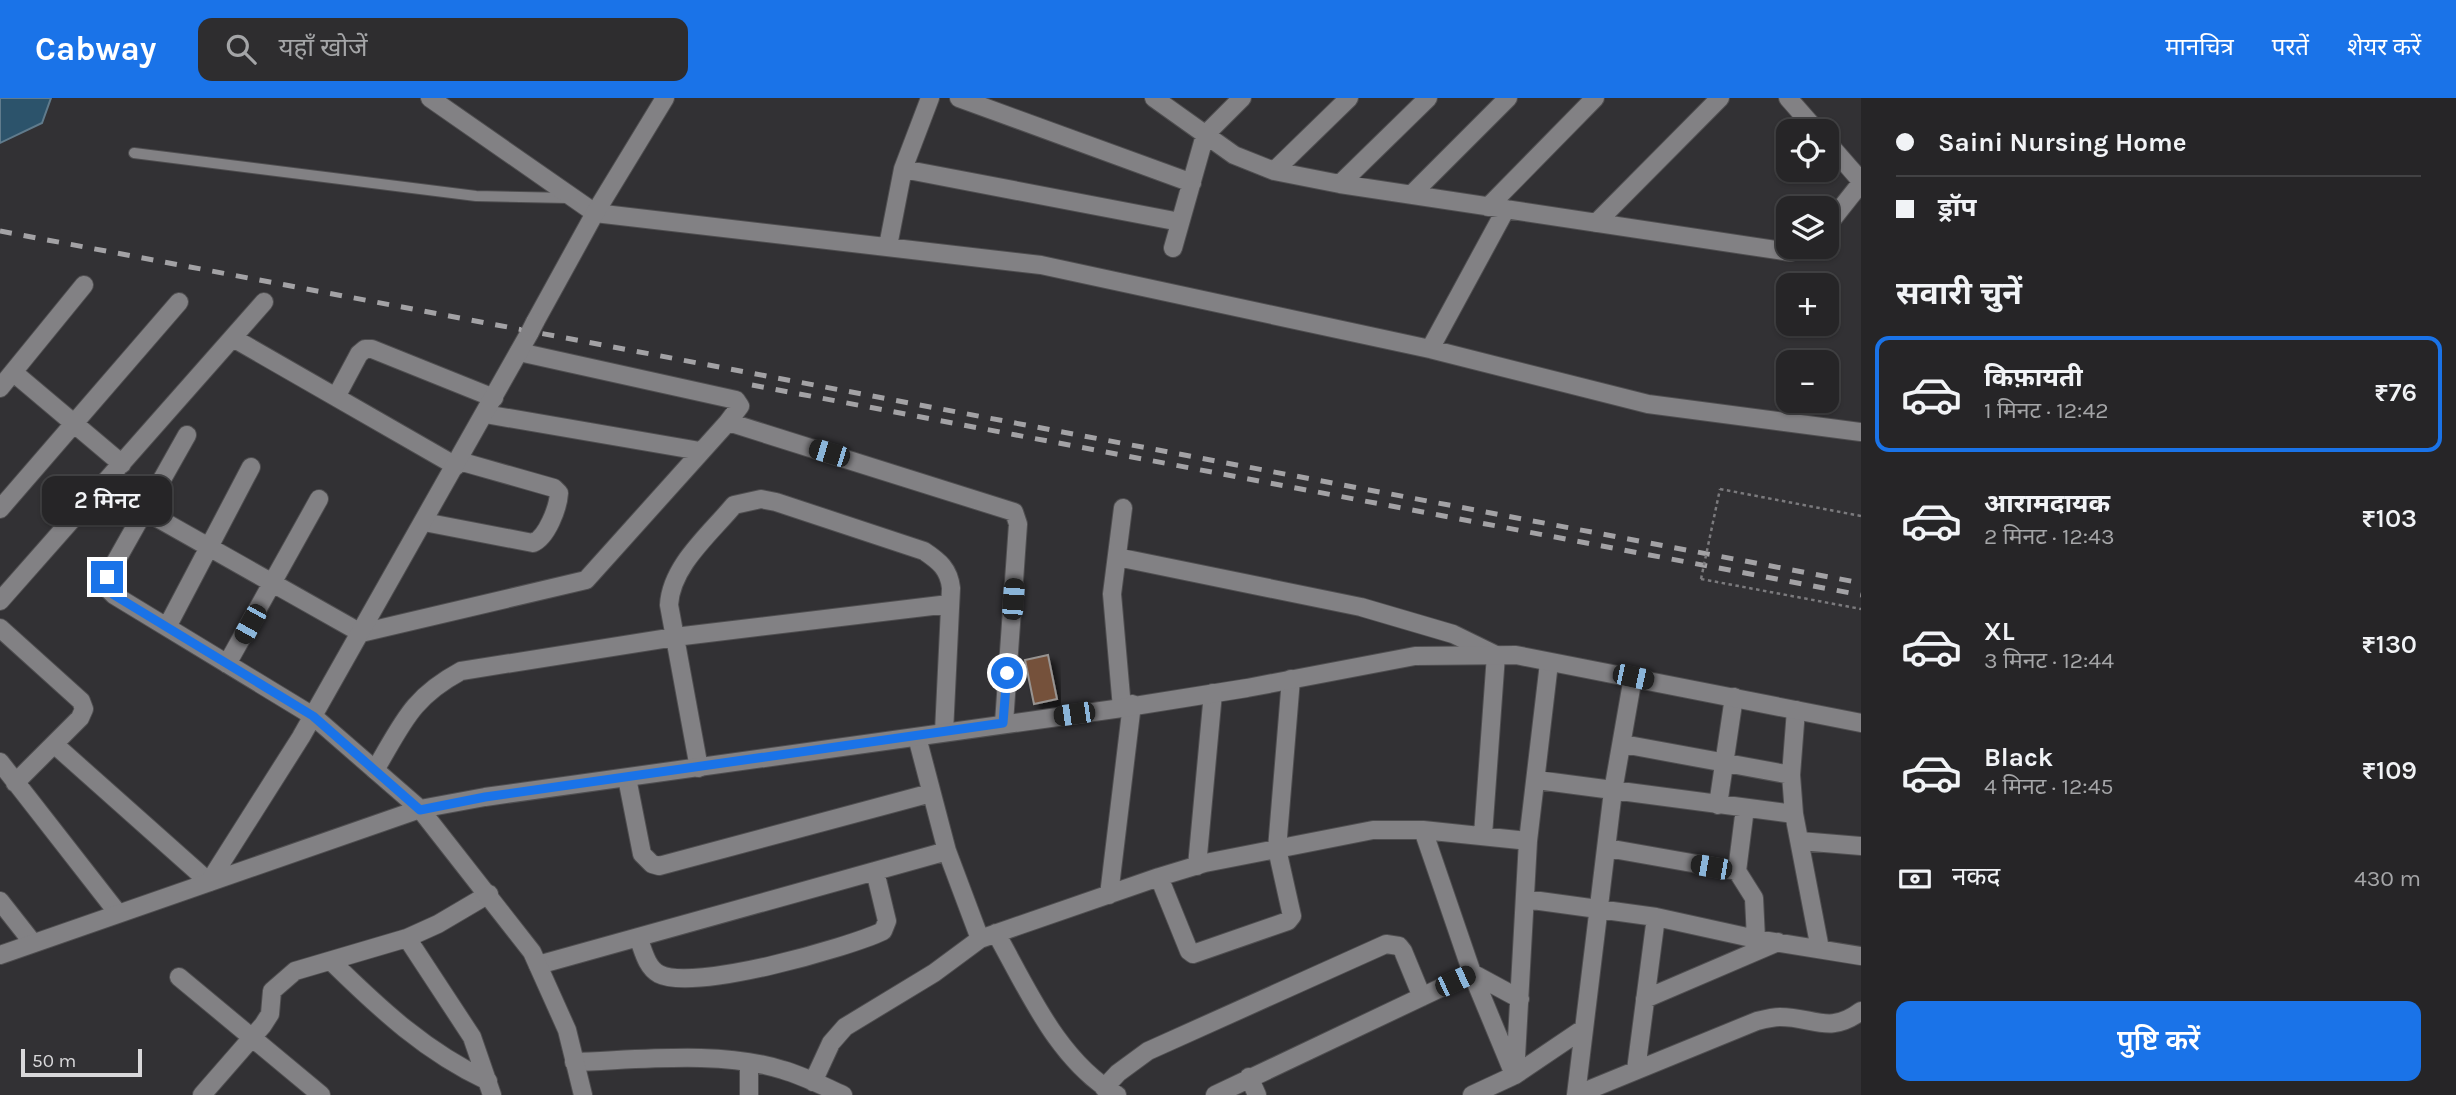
<!DOCTYPE html>
<html lang="hi">
<head>
<meta charset="utf-8">
<style>
  :root { --surface:#262527; --page:#2e2d2f; --text:#f1f3f6; --muted:#a4a5a7; --line:#424244; --accent:#1a73e8 }
  body { margin:0; font-family:Karla,"Noto Sans Devanagari",sans-serif; background:var(--page); color:var(--text); height:100vh; display:flex; flex-direction:column; font-size:26px; white-space:nowrap }
  * { box-sizing:border-box; margin:0 }
  p { font-size:23px; color:var(--muted) }
  .icon { flex:none; width:38px; height:38px; fill:none; stroke:currentColor; stroke-width:2; stroke-linecap:round; stroke-linejoin:round }
  .map { position:relative; flex:1; overflow:hidden }
  .panel { display:flex; flex-direction:column; background:var(--surface); width:595px }
  .panel>* { flex:none }
  .guide { display:grid; align-content:center; height:154px; padding:0 35px; background:var(--surface) }
  .controls { position:absolute; left:1776px; top:21px; display:grid; gap:14px }
  .controls a { display:grid; place-items:center; width:63px; height:63px; border-radius:14px; background:var(--surface); box-shadow:0 2px 5px #0004,0 0 0 2px var(--line); font-size:35px }
  .scale { position:absolute; left:21px; bottom:18px; width:121px; box-sizing:border-box; padding-left:7px; border:4px solid #d9d8da; border-top:0; font-size:19px; line-height:24px; white-space:nowrap; color:#d9d8da; -webkit-text-stroke:5px #323134; paint-order:stroke }
  .end { position:absolute; width:32px; height:32px; margin:-16px; border:9px solid #1a73e8; background:#fff; box-shadow:0 0 0 4px #fff }
  .from { border-radius:50% }
  .bubble { position:absolute; height:49px; border-radius:14px; background:var(--surface); box-shadow:0 2px 5px #0004,0 0 0 2px var(--line); font-size:23px; font-weight:600; line-height:49px; text-align:center }
  .car { position:absolute; width:21px; height:42px; margin:-21px -10px; border-radius:9px; box-shadow:0 0 5px 2px #0007; background:linear-gradient(#222 24%,#8ab4d8 0 40%,#222 0 76%,#8ab4d8 0 86%,#222 0) }
  .guide b { display:flex; align-items:center; gap:24px; height:66px; font-size:26px }
  .guide b+b { border-top:2px solid var(--line) }
  .guide i { width:18px; height:18px; background:var(--text) }
  ul { padding:0; list-style:none }
  li { display:flex; align-items:center; gap:21px; height:116px; margin:0 14px 10px; padding:0 21px; border:4px solid transparent; border-radius:14px }
  li div { flex:1 }
  li b { display:block; font-size:26px }
  li em { font-style:normal; font-weight:600 }
  li.current { border-color:var(--accent) }
  li>.icon { width:63px; height:63px; stroke-width:1.5 }
  h2 { padding:0 35px; font-size:32px; line-height:84px }
  .pay { display:flex; align-items:center; gap:18px; height:77px; padding:0 35px; font-size:26px }
  .pay p { margin-inline-start:auto }
  .button { display:flex; gap:14px; margin-top:auto; padding:14px 35px }
  .button a { flex:1; height:80px; border-radius:14px; background:var(--accent); color:#fff; font-size:28px; font-weight:600; line-height:80px; text-align:center }
  header { display:flex; align-items:center; gap:42px; box-sizing:border-box; height:98px; padding:0 35px; background:var(--accent); color:#fff }
  header strong { font-size:33px }
  nav { display:flex; gap:38px; margin-inline-start:auto; font-size:24px }
  .search { width:490px; height:63px; background:var(--page); display:flex; align-items:center; gap:18px; box-sizing:border-box; padding:0 24px; border-radius:14px; color:var(--muted); font-size:26px }
  main { display:flex; flex:1; min-height:0 }
  .map>svg:first-child { display:block }
  .water { fill:#2c536b; stroke:#607b8c; stroke-width:2 }
  .building { fill:#75513b; stroke:#979391; stroke-width:2; filter:url(#shadow) }
  .lines { fill:none; stroke-linecap:round; stroke-linejoin:round }
  .service-casing { stroke:#4f4e50; stroke-width:12 }
  .minor-casing { stroke:#4f4e50; stroke-width:20 }
  .tertiary-casing { stroke:#4f4e50; stroke-width:20 }
  .path { stroke:#7b7a7d; stroke-width:2.5; stroke-dasharray:3.5 3.5; stroke-linecap:butt }
  .service { stroke:#828184; stroke-width:10 }
  .minor { stroke:#828184; stroke-width:18 }
  .tertiary { stroke:#828184; stroke-width:18 }
  .rail { stroke:#a3a2a5; stroke-width:5; stroke-dasharray:12 12; stroke-linecap:butt }
  .tertiary-bridge-casing { stroke:#4f4e50; stroke-width:20; stroke-linecap:butt }
  .path-bridge { stroke:#7b7a7d; stroke-width:2.5; stroke-dasharray:3.5 3.5; stroke-linecap:butt }
  .tertiary-bridge { stroke:#828184; stroke-width:18 }
  .route { stroke:#1a73e8; stroke-width:9 }
</style>
</head>
<body>
<header>
<strong>Cabway</strong>
<div class="search"><svg class="icon" aria-label="search" viewBox="0 0 24 24"><circle cx="10" cy="10" r="6"/><path d="M15 15l6 6"/></svg>यहाँ खोजें</div>
<nav><a>मानचित्र</a><a>परतें</a><a>शेयर करें</a></nav>
</header>
<main>
<div class="map">
<svg width="1861" height="997" viewBox="0 0 1861 997">
  <defs>
    <filter id="shadow"><feDropShadow dx="6" dy="6" stdDeviation="3.5" flood-color="#0009"/></filter>
  </defs>
  <rect width="100%" height="100%" fill="#323134"/>
  <path class="water" d="M0,0H51L42,25L0,45Z"/>
  <path class="building" d="M1048,557L1057,601L1034,606L1025,562Z"/>
  <g class="lines">
    <defs>
      <path id="service" d="M134,55L476,98L569,100"/>
      <path id="minor" d="M430,0L595,115L1041,167L1430,251L1648,306L1861,334
        M959,0L1192,85
        M1154,0L1234,57L1274,73L1340,86L1790,154L1808,149
        M1788,0L1817,33
        M1827,44L1861,83
        M903,71L1180,124
        M1274,73L1349,0
        M1340,86L1428,0
        M1411,97L1508,0
        M1488,109L1595,0
        M1596,125L1720,0
        M1827,128L1861,85
        M888,148L903,71L930,0
        M1173,150L1205,37L1242,0
        M233,240L456,368
        M1430,251L1506,111
        M519,254L736,302L740,308L728,324
        M13,274L122,366
        M0,290L84,187
        M336,299L359,256L365,251H372L494,300
        M485,316L700,353
        M187,337L107,479L106,489L114,497L313,618
        M0,411L179,204
        M145,413L361,535L586,482L728,324L1014,414L1018,426L1004,625
        M424,424L533,445C547,439 558,410 559,395L554,390L459,363
        M1117,459L1361,509L1453,536L1496,557L1483,737
        M0,503L264,204
        M167,529L251,369
        M0,530L81,603L84,611L80,620L15,685
        M227,566L319,401
        M1122,610L1112,496L1123,410
        M1796,612L1791,677L1794,716L1820,851
        M917,639L947,753L980,841
        M54,646L209,784
        M1623,646L1791,677
        M0,664L117,814
        M699,670L669,507C671,468 710,436 734,407L761,401L776,404L924,453C939,463 949,471 951,490L944,634
        M375,672C403,625 411,600 461,573L675,539L949,506
        M627,680L642,756L652,766L659,768L931,695
        M1537,682L1794,716
        M1718,707L1734,599
        M1423,732L1472,875L1513,974
        M1800,743L1861,748
        M1607,750L1737,773L1754,800L1756,841
        M1197,768L1213,595
        M1737,773L1745,710
        M1159,779L1189,853L1193,856L1288,823L1292,818L1277,751L1291,581
        M1109,797L1132,606
        M1525,801L1656,819L1756,841L1861,858
        M0,803L33,845
        M996,835C1028,892 1058,963 1117,997
        M638,839C643,851 646,869 659,876C693,894 847,850 883,833L887,823L875,773
        M407,840L472,939L492,997
        M332,864C381,912 426,954 488,983
        M538,867L947,753
        M179,879L321,997
        M1645,901L1778,844
        M574,964C638,962 722,952 783,972C804,978 823,988 843,997
        M1636,972L1656,819
        M1515,977L1528,743L1549,565
        M1249,979L1257,997
        M813,984L831,945L845,929L934,875L980,841L1159,779L1205,765L1373,732H1423L1528,743
        M1104,990L1118,975L1148,953L1386,846L1399,848L1403,853L1422,899
        M202,997L263,927L270,916L272,893L295,873L407,840L438,826L489,796
        M749,997V966
        M1215,997L1472,875L1520,901
        M1472,997L1515,977L1583,931
        M1576,997L1613,693L1633,579
        M1576,997L1757,923C1765,921 1773,919 1780,919C1814,919 1829,937 1861,913"/>
      <path id="tertiary" d="M535,224L595,115L665,0
        M313,618L420,711L532,854L567,932L583,997
        M209,784L301,639L530,234
        M0,857L420,711L485,699L1122,610L1247,590L1415,558L1516,557L1861,625"/>
    </defs>
    <use href="#service" class="service-casing"/>
    <use href="#minor" class="minor-casing"/>
    <use href="#tertiary" class="tertiary-casing"/>
    <path class="path" d="M1720,391L1861,418
      M1701,481L1861,511"/>
    <use href="#service" class="service"/>
    <use href="#minor" class="minor"/>
    <use href="#tertiary" class="tertiary"/>
    <path class="rail" d="M0,133L1861,485
      M752,287L1861,497"/>
    <defs>
      <path id="tertiary-bridge" d="M530,234L535,224"/>
    </defs>
    <use href="#tertiary-bridge" class="tertiary-bridge-casing"/>
    <path class="path-bridge" d="M1701,481L1720,391"/>
    <use href="#tertiary-bridge" class="tertiary-bridge"/>
  </g>
  <g class="lines">
    <path class="route" d="M107,479L106,489L114,497L313,618L420,712L485,699L1003,625L1007,575"/>
  </g>
</svg>
<div class="controls">
<a><svg class="icon" aria-label="locate" viewBox="0 0 24 24"><circle cx="12" cy="12" r="6"/><path d="M12 2v4M12 18v4M2 12h4M18 12h4"/></svg></a>
<a><svg class="icon" aria-label="layers" viewBox="0 0 24 24"><path d="M12 4l9 5-9 5-9-5zM3 14l9 5 9-5"/></svg></a>
<a>+</a>
<a>−</a>
</div>
<div class="scale">50 m</div>
<i class="end from" style="left:1007px;top:575px"></i>
<i class="end" style="left:107px;top:479px"></i>
<div class="bubble" style="left:42px;top:378px;width:130px">2 मिनट</div>
<i class="car" style="left:829px;top:355px;rotate:287deg"></i>
<i class="car" style="left:1013px;top:501px;rotate:4deg"></i>
<i class="car" style="left:250px;top:526px;rotate:209deg"></i>
<i class="car" style="left:1633px;top:579px;rotate:102deg"></i>
<i class="car" style="left:1074px;top:616px;rotate:262deg"></i>
<i class="car" style="left:1711px;top:769px;rotate:280deg"></i>
<i class="car" style="left:1455px;top:883px;rotate:65deg"></i>
</div>
<section class="panel">
<div class="guide">
<b><i class="from"></i>Saini Nursing Home</b>
<b><i></i>ड्रॉप</b>
</div>
<h2>सवारी चुनें</h2>
<ul>
<li class="current"><svg class="icon" aria-label="car" viewBox="0 0 24 24"><path d="M5 17H2v-5l4-1 3-4h7l3 4 3 1v5h-3M9 17h6M6 11h13"/><circle cx="7" cy="17" r="2"/><circle cx="17" cy="17" r="2"/></svg><div><b>किफ़ायती</b><p>1 मिनट · 12:42</p></div><em>₹76</em></li>
<li><svg class="icon" aria-label="car" viewBox="0 0 24 24"><path d="M5 17H2v-5l4-1 3-4h7l3 4 3 1v5h-3M9 17h6M6 11h13"/><circle cx="7" cy="17" r="2"/><circle cx="17" cy="17" r="2"/></svg><div><b>आरामदायक</b><p>2 मिनट · 12:43</p></div><em>₹103</em></li>
<li><svg class="icon" aria-label="car" viewBox="0 0 24 24"><path d="M5 17H2v-5l4-1 3-4h7l3 4 3 1v5h-3M9 17h6M6 11h13"/><circle cx="7" cy="17" r="2"/><circle cx="17" cy="17" r="2"/></svg><div><b>XL</b><p>3 मिनट · 12:44</p></div><em>₹130</em></li>
<li><svg class="icon" aria-label="car" viewBox="0 0 24 24"><path d="M5 17H2v-5l4-1 3-4h7l3 4 3 1v5h-3M9 17h6M6 11h13"/><circle cx="7" cy="17" r="2"/><circle cx="17" cy="17" r="2"/></svg><div><b>Black</b><p>4 मिनट · 12:45</p></div><em>₹109</em></li>
</ul>
<div class="pay"><svg class="icon" aria-label="cash" viewBox="0 0 24 24"><path d="M3 7h18v10H3z"/><circle cx="12" cy="12" r="2"/></svg>नकद<p>430 m</p></div>
<div class="button"><a>पुष्टि करें</a></div>
</section>
</main>
</body>
</html>
